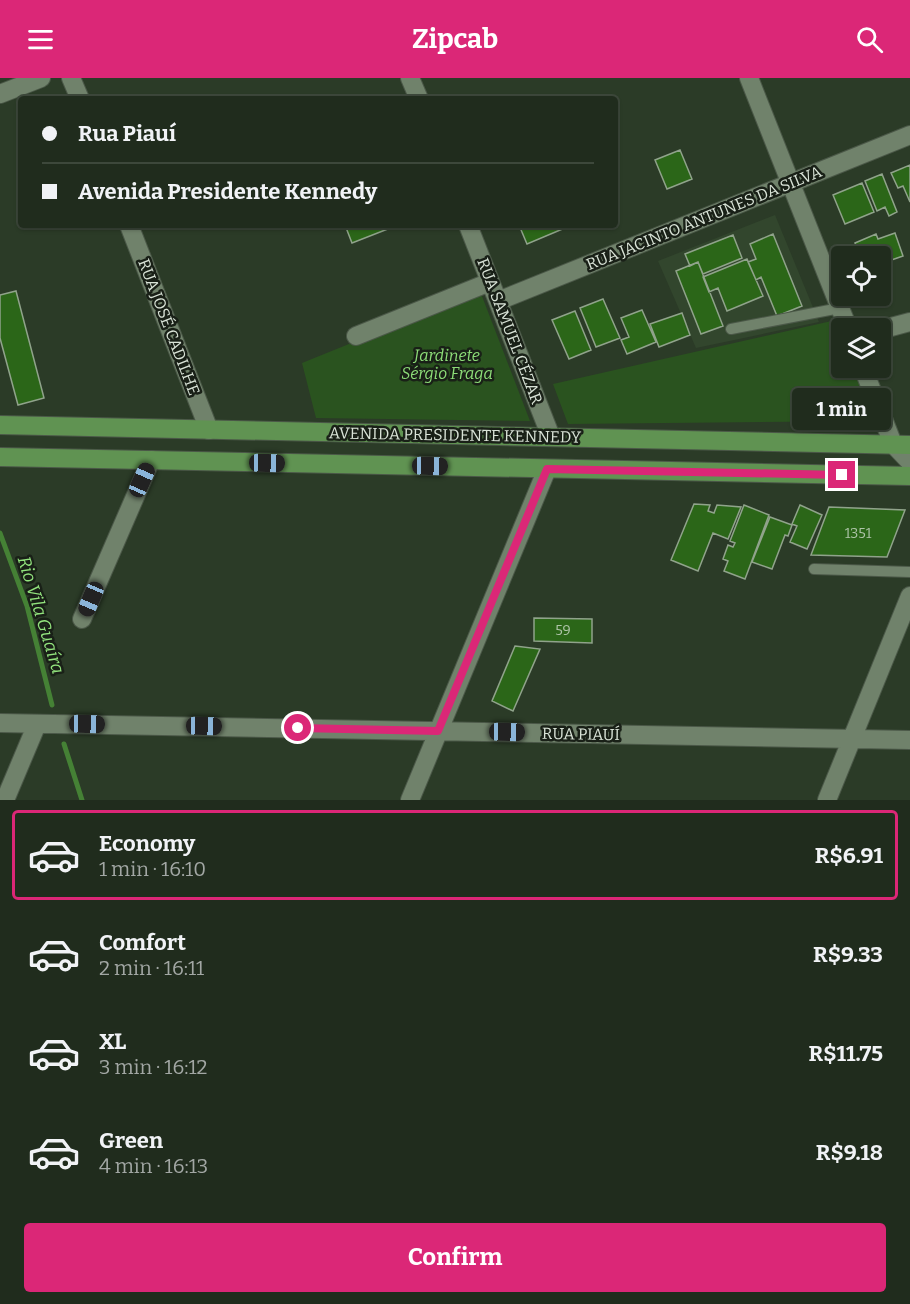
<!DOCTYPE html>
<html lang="en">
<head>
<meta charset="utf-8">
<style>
  :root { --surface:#202c1d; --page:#2d382a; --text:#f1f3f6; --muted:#a2a7a4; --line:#3d483b; --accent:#db2777 }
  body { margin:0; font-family:Bitter,serif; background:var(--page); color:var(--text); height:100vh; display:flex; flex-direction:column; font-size:22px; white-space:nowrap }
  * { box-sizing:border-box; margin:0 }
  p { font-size:20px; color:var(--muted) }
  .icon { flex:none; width:33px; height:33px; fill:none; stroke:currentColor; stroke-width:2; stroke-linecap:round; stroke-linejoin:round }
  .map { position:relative; height:722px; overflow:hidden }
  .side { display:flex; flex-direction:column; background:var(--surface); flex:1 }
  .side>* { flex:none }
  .hud { position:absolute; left:18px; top:18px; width:600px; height:132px; border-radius:6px; box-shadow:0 2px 4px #0004,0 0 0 2px var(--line); display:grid; align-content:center; height:132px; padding:0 24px; background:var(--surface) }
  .tools { position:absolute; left:831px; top:168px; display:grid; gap:12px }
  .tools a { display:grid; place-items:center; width:60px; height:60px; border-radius:6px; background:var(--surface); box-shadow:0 2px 4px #0004,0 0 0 2px var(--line); font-size:30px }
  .end { position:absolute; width:27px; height:27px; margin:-14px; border:8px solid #db2777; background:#fff; box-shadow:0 0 0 3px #fff }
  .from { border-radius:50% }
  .bubble { position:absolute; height:42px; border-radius:6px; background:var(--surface); box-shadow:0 2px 4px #0004,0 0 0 2px var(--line); font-size:20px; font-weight:700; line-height:42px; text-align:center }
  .car { position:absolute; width:18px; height:36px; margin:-18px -9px; border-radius:8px; box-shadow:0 0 4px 2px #0007; background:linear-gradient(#222 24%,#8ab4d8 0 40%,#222 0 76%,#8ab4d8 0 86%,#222 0) }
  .hud b { display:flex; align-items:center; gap:21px; height:57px; font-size:22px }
  .hud b+b { border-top:2px solid var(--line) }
  .hud i { width:15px; height:15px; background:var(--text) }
  ul { padding:10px 0 0; list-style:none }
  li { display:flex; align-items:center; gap:18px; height:90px; margin:0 12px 9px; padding:0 12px; border:3px solid transparent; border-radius:6px }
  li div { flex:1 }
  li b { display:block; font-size:22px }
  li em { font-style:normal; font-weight:700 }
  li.current { border-color:var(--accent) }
  li>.icon { width:54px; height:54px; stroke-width:1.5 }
  .primary-button { display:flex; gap:12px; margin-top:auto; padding:12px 24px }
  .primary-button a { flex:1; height:69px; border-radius:6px; background:var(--accent); color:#fff; font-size:24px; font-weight:700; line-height:69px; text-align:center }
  header { display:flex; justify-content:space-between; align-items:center; height:78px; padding:0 24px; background:var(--accent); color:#fff; font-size:27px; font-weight:700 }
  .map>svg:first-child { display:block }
  .built { fill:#32462d }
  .green { fill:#2a531f }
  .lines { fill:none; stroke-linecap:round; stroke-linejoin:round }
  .stream { stroke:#458135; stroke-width:5 }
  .building { fill:#2b6618; stroke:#90a38b; stroke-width:1.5 }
  .service-casing { stroke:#4b5848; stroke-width:12 }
  .minor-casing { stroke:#4b5848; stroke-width:20 }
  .primary-casing { stroke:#4b5848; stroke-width:20 }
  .service { stroke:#70826b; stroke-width:10 }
  .minor { stroke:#70826b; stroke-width:18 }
  .primary { stroke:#609352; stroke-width:18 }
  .route { stroke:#db2777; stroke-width:8 }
  .labels { text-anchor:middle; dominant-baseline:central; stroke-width:5; stroke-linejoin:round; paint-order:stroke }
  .number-label { font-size:14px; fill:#aec4a8 }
  .street-label { font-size:16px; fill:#dae4d8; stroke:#192017 }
  .park-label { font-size:16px; font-style:italic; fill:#8ddd78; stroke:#192017 }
  .water-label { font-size:18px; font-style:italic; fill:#92e37d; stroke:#192017 }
</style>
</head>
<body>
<header><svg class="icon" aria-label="menu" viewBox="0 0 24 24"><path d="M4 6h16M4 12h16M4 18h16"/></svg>Zipcab<svg class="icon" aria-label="search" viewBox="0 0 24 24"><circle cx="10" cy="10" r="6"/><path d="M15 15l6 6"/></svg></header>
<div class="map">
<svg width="910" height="722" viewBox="0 0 910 722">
  <rect width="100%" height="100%" fill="#2b3b27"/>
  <path class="built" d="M775,137L819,244L696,270L658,183Z"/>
  <path class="green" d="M480,213L530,343L316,340L302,285Z
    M836,242L841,257L842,290H853L873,343L568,346L553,306Z"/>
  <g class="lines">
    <path class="stream" d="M0,455L27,528L52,627
      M64,666L82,722"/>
  </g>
  <path class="building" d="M680,72L692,101L667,111L655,82Z
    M910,87V124L903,108L898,110L891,95Z
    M882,96L897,134L889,138L885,129L877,133L865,103Z
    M862,105L874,134L845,146L833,117Z
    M345,147H398L352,165Z
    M519,147H572L527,166Z
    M895,155L903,178L880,186V178H860L855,165L876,156L878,161Z
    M773,156L802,228L777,238L761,199L756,202L748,184L756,181L750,166Z
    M733,157L742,180L703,196L698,184L690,188L685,176Z
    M747,181L763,218L727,233L718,210L709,214L703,199Z
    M698,184L723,248L701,256L676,193Z
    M16,213L44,320L18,327L0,260V217Z
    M603,221L620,260L596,269L580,230Z
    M642,232L656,264L627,276L621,262L629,259L621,240Z
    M575,233L591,272L569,281L552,242Z
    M682,235L690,257L659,269L650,246Z
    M694,426L710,427L708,433L714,435L717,427L741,429L728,461L713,455L698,493L671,482Z
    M744,427L769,437L745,501L724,493L728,483L723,481L728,467L733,469L735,465L730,463Z
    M800,427L822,437L807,471L790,464L797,448L792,446Z
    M829,429L905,432L887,479L811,477Z
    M770,439L792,447L788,458L785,457L772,491L752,484Z
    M534,540L592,541V565L534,563Z
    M515,568L540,571L513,633L492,623Z"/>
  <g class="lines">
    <defs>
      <path id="service" d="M731,251L840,230
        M814,491L910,494"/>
      <path id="minor" d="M71,0L80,21
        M410,0L419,21
        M749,0L848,250
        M0,16L41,0
        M129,147L209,352
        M468,147L551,359
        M498,223L910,57
        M880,252L910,244
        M356,258L490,204
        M863,290L893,366L910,384
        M82,541L151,382
        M0,645L910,662
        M5,722L37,646
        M410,722L547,391
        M827,722L910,518"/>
      <path id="primary" d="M0,347L910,367
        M0,379L910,398"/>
    </defs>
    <use href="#service" class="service-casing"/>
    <use href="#minor" class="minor-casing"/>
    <use href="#primary" class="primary-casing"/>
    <use href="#service" class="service"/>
    <use href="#minor" class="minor"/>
    <use href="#primary" class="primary"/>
  </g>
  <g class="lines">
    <path class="route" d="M298,650L438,653L547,391L842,397"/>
  </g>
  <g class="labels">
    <g class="number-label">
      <text x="858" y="455">1351</text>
      <text x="563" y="552">59</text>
    </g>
    <g class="street-label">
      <text transform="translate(704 140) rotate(-22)">RUA JACINTO ANTUNES DA SILVA</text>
      <text transform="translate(169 249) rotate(69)">RUA JOSÉ CADILHE</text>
      <text transform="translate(510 253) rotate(69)">RUA SAMUEL CÉZAR</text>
      <text transform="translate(455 357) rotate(1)">AVENIDA PRESIDENTE KENNEDY</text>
      <text transform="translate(581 656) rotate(1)">RUA PIAUÍ</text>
    </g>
    <g class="park-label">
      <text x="447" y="277">Jardinete<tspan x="447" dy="18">Sérgio Fraga</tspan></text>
    </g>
    <g class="water-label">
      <text transform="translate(41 537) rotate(73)">Rio Vila Guaíra</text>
    </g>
  </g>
</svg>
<div class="tools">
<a><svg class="icon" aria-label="locate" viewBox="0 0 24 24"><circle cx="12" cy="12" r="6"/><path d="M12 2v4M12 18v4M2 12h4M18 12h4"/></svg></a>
<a><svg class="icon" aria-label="layers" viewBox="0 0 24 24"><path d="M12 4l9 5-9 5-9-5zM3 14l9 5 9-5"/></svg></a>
</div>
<i class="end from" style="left:298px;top:650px"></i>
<i class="end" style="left:842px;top:397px"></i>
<div class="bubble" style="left:792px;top:310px;width:99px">1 min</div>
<i class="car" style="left:267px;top:385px;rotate:91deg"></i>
<i class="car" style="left:430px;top:388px;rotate:91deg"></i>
<i class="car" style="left:142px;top:402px;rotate:24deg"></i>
<i class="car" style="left:91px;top:521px;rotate:203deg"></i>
<i class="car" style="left:87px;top:646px;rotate:91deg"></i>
<i class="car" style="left:204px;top:648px;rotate:91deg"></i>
<i class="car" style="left:507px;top:654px;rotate:91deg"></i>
<div class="hud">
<b><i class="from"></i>Rua Piauí</b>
<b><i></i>Avenida Presidente Kennedy</b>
</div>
</div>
<section class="side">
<ul>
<li class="current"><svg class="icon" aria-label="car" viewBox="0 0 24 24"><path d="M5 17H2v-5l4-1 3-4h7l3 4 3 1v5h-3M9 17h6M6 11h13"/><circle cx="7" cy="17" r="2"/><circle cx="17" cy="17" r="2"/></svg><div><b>Economy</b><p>1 min · 16:10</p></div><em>R$6.91</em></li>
<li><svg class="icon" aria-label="car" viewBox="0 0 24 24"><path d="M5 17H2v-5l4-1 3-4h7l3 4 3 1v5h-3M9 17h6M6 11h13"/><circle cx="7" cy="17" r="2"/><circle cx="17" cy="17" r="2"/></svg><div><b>Comfort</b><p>2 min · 16:11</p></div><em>R$9.33</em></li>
<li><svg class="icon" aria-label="car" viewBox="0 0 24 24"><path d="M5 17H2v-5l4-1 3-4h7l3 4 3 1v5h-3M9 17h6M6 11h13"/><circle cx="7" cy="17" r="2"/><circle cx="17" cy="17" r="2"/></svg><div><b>XL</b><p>3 min · 16:12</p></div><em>R$11.75</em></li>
<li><svg class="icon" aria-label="car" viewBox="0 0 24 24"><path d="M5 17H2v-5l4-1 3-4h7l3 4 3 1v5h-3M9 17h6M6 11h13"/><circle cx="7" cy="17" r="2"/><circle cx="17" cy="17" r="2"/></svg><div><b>Green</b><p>4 min · 16:13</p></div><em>R$9.18</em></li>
</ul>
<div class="primary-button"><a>Confirm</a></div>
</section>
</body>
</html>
